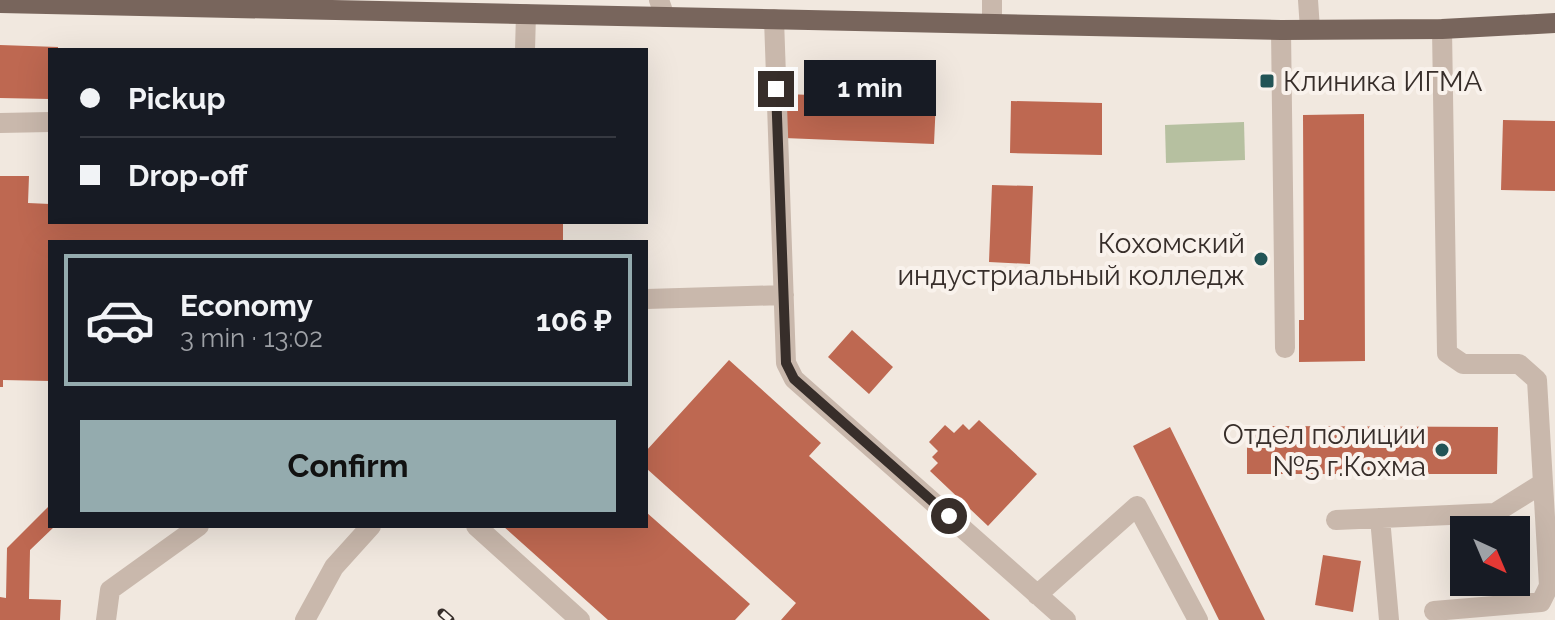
<!DOCTYPE html>
<html lang="en">
<head>
<meta charset="utf-8">
<style>
  :root { --surface:#171b24; --page:#242831; --text:#f1f3f6; --muted:#9ea1a6; --line:#363941; --accent:#94abae }
  body { margin:0; font-family:Raleway,sans-serif; background:var(--page); color:var(--text); height:100vh; display:flex; flex-direction:column; font-size:30px; white-space:nowrap }
  * { box-sizing:border-box; margin:0 }
  p { font-size:26px; color:var(--muted) }
  .icon { flex:none; width:44px; height:44px; fill:none; stroke:currentColor; stroke-width:2; stroke-linecap:round; stroke-linejoin:round }
  .map { position:relative; flex:1; overflow:hidden }
  .panel { position:absolute; left:48px; top:240px; width:600px; height:288px; display:flex; flex-direction:column; background:var(--surface); border-radius:0px; box-shadow:0 8px 32px #0002 }
  .panel>* { flex:none }
  .guide { position:absolute; left:48px; top:48px; width:600px; height:176px; border-radius:0px; box-shadow:0 8px 32px #0002; display:grid; align-content:center; height:176px; padding:0 32px; background:var(--surface) }
  .needle { width:52px; rotate:136deg }
  .controls { position:absolute; left:1450px; top:516px; display:grid; gap:16px }
  .controls a { display:grid; place-items:center; width:80px; height:80px; border-radius:0px; background:var(--surface); box-shadow:0 8px 32px #0002; font-size:40px }
  .end { position:absolute; width:36px; height:36px; margin:-18px; border:10px solid #372e2a; background:#fff; box-shadow:0 0 0 4px #fff }
  .from { border-radius:50% }
  .bubble { position:absolute; height:56px; border-radius:0px; background:var(--surface); box-shadow:0 8px 32px #0002; font-size:26px; font-weight:700; line-height:56px; text-align:center }
  .guide b { display:flex; align-items:center; gap:28px; height:76px; font-size:30px }
  .guide b+b { border-top:2px solid var(--line) }
  .guide i { width:20px; height:20px; background:var(--text) }
  ul { padding:14px 0 0; list-style:none }
  li { display:flex; align-items:center; gap:24px; height:132px; margin:0 16px 12px; padding:0 16px; border:4px solid transparent; border-radius:0px }
  li div { flex:1 }
  li b { display:block; font-size:30px }
  li em { font-style:normal; font-weight:700 }
  li.on { border-color:var(--accent) }
  li>.icon { width:72px; height:72px; stroke-width:1.5 }
  .button { display:flex; gap:16px; margin-top:auto; padding:16px 32px }
  .button a { flex:1; height:92px; border-radius:0px; background:var(--accent); color:#111; font-size:32px; font-weight:700; line-height:92px; text-align:center }
  .map>svg:first-child { display:block }
  .green { fill:#b6c0a0 }
  .building { fill:#be6851 }
  .lines { fill:none; stroke-linecap:round; stroke-linejoin:round }
  .minor { stroke:#c9b8ac; stroke-width:20 }
  .major { stroke:#78655c; stroke-width:20 }
  .rail-casing { stroke:#372e2a; stroke-width:9 }
  .rail { stroke:#f9f2ec; stroke-width:6; stroke-dasharray:18; stroke-linecap:butt }
  .route { stroke:#372e2a; stroke-width:10 }
  .poi-dot { fill:#225456; stroke:#f9f2ec; stroke-width:3 }
  .labels { text-anchor:middle; dominant-baseline:central; stroke-width:8; stroke-linejoin:round; paint-order:stroke }
  .poi-label { font-size:28px; fill:#372e2a; stroke:#f9f2ec; text-anchor:end }
</style>
</head>
<body>
<div class="map">
<svg width="1555" height="620" viewBox="0 0 1555 620">
  <rect width="100%" height="100%" fill="#f1e8df"/>
  <path class="green" d="M1244,122L1245,160L1166,163L1165,125Z"/>
  <path class="building" d="M0,45L58,47V50H50V99L0,98Z
    M786,94L936,100L934,144L784,138Z
    M1011,101L1102,103V155L1010,153Z
    M1364,114L1365,361L1299,362V320H1304L1303,115Z
    M1503,120L1555,121V191L1501,190Z
    M0,176H29L28,203L50,204V222H563V242H50V381L3,380V387H0Z
    M992,185L1033,186L1030,264L989,262Z
    M852,330L893,367L869,394L828,357Z
    M729,360L821,443L809,456L990,620H781L796,603L646,468V451Z
    M979,420L1037,474L988,526L930,471L938,463L932,457L938,451L929,442L945,425L954,433L963,424L969,430Z
    M1247,426L1498,427L1497,474H1247Z
    M1170,427L1265,620H1219L1133,446Z
    M50,505V526H55L30,550L29,599L61,600L60,620H0V597L6,598L7,548Z
    M646,512L750,604L735,620H608L503,526H646Z
    M1323,555L1361,561L1353,612L1315,605Z"/>
  <g class="lines">
    <path class="minor" d="M659,0L665,17
      M1308,0L1310,29
      M774,19L786,363L794,379L1066,620
      M992,24V0
      M1281,30L1285,348
      M525,50L526,14
      M0,123L50,122
      M646,299L784,295
      M1380,518L1389,620
      M1336,520L1495,513L1543,483
      M476,526L580,620
      M1037,595L1137,506L1198,620
      M1434,611L1541,602L1549,586L1537,380L1519,364H1463L1447,353L1442,29
      M106,620L110,590L199,526
      M305,620L334,567L371,526"/>
    <path class="major" d="M0,3L1281,30L1442,29L1555,23"/>
    <defs>
      <path id="rail" d="M442,613L450,620"/>
    </defs>
    <use href="#rail" class="rail-casing"/>
    <use href="#rail" class="rail"/>
  </g>
  <g class="lines">
    <path class="route" d="M776,89L786,363L794,379L949,516"/>
  </g>
  <g class="poi-dot">
    <rect x="1259" y="73" width="16" height="16" rx="4"/>
    <circle cx="1261" cy="259" r="8"/>
    <circle cx="1442" cy="450" r="8"/>
  </g>
  <g class="labels">
    <g class="poi-label">
      <text x="1283" y="81" text-anchor="start">Клиника ИГМА</text>
      <text x="1245" y="243">Кохомский<tspan x="1245" dy="32">индустриальный колледж</tspan></text>
      <text x="1426" y="434">Отдел полиции<tspan x="1426" dy="32">№5 г.Кохма</tspan></text>
    </g>
  </g>
</svg>
<div class="controls">
<a><svg class="needle" viewBox="-14 -14 28 28"><path d="M0-13l5 13h-10z" fill="#e53935"/><path d="M0 13l5-13h-10z" fill="#9ea1a6"/></svg></a>
</div>
<i class="end from" style="left:949px;top:516px"></i>
<i class="end" style="left:776px;top:89px"></i>
<div class="bubble" style="left:804px;top:60px;width:132px">1 min</div>
<div class="guide">
<b><i class="from"></i>Pickup</b>
<b><i></i>Drop-off</b>
</div>
<section class="panel">
<ul>
<li class="on"><svg class="icon" aria-label="car" viewBox="0 0 24 24"><path d="M5 17H2v-5l4-1 3-4h7l3 4 3 1v5h-3M9 17h6M6 11h13"/><circle cx="7" cy="17" r="2"/><circle cx="17" cy="17" r="2"/></svg><div><b>Economy</b><p>3 min · 13:02</p></div><em>106 ₽</em></li>
</ul>
<div class="button"><a>Confirm</a></div>
</section>
</div>
</body>
</html>
